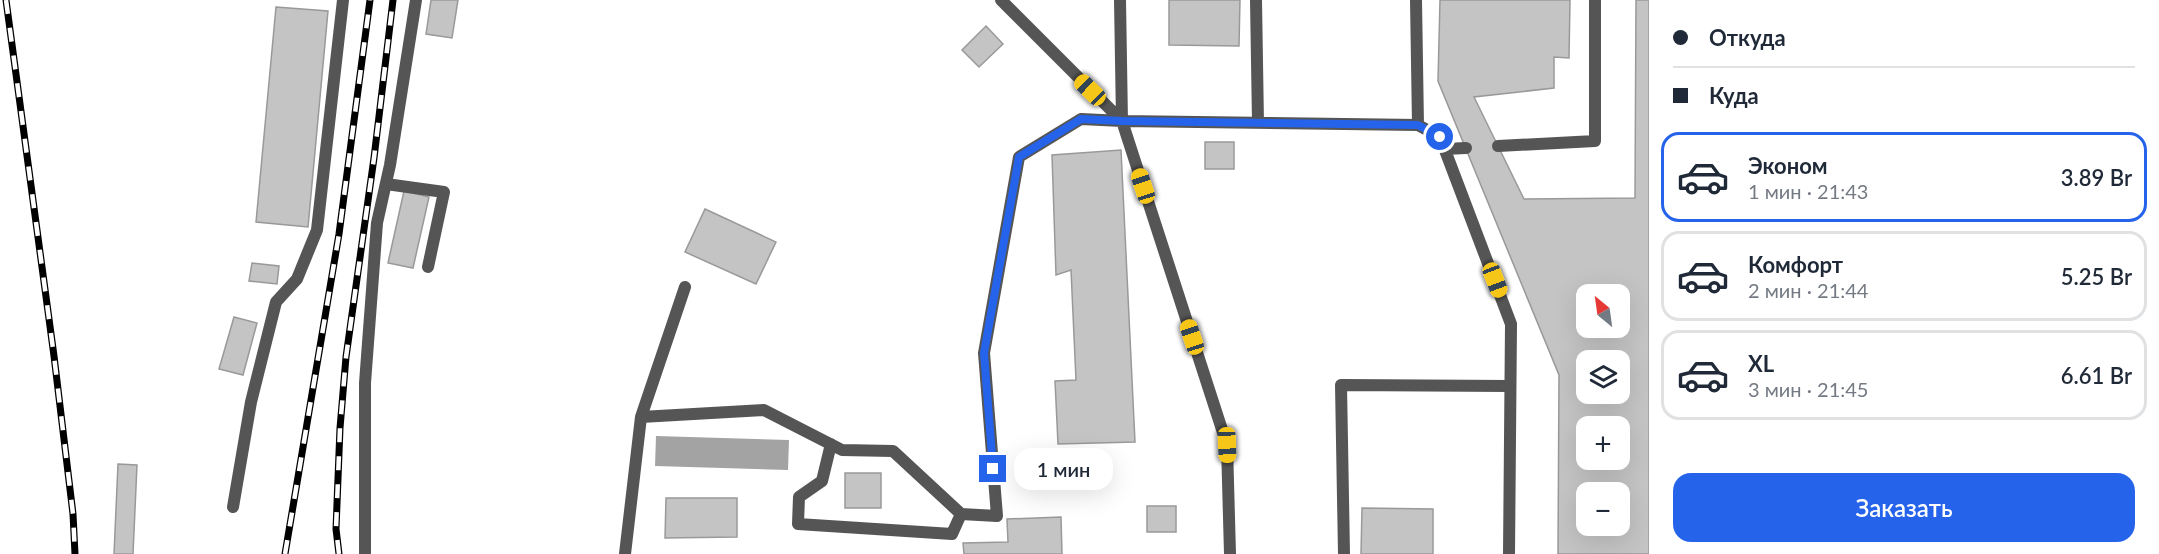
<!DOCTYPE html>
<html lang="ru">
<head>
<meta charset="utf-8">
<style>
  :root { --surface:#fff; --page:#f2f2f3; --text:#1f2937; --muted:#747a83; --line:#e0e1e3; --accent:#2563eb }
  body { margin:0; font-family:Lato,sans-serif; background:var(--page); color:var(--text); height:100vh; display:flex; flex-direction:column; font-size:22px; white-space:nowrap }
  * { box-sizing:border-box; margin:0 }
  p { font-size:20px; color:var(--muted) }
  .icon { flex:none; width:33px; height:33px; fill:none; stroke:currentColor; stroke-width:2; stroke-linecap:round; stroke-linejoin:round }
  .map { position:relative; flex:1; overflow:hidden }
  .sheet { display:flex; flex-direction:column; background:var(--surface); width:510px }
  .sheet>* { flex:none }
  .top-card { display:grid; align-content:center; height:132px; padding:0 24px; background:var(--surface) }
  .needle { width:39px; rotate:331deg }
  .controls { position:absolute; left:1576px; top:284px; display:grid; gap:12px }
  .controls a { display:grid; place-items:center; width:54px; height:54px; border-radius:12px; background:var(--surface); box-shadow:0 6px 24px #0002; font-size:30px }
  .end { position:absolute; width:27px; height:27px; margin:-14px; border:8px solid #2563eb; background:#fff; box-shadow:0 0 0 3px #fff }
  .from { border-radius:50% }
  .bubble { position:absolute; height:42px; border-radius:18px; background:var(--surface); box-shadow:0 6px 24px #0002; font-size:20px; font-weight:600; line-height:42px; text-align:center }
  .car { position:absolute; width:18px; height:36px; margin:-18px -9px; border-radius:8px; box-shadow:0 0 4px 2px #0007; background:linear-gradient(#f5c518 24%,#345 0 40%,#f5c518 0 76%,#345 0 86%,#f5c518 0) }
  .top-card b { display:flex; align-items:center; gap:21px; height:57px; font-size:22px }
  .top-card b+b { border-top:2px solid var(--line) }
  .top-card i { width:15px; height:15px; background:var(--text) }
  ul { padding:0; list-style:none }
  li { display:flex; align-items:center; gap:18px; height:90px; margin:0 12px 9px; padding:0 12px; border:3px solid var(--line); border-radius:18px }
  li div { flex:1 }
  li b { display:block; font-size:22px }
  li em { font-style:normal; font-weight:600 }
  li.selected { border-color:var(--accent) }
  li>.icon { width:54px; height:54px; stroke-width:1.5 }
  .primary-button { display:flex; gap:12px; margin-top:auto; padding:12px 24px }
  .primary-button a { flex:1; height:69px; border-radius:18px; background:var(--accent); color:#fff; font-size:24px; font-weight:600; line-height:69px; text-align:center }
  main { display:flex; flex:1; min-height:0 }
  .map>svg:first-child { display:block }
  .water { fill:#a3a3a3 }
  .building { fill:#c4c4c4; stroke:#999; stroke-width:1.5; fill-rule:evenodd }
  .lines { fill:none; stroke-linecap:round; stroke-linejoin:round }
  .service { stroke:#555; stroke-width:12 }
  .rail-casing { stroke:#000; stroke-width:7 }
  .rail { stroke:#fff; stroke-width:4.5; stroke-dasharray:14; stroke-linecap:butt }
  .route { stroke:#2563eb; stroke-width:8 }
</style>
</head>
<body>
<main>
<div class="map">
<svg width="1649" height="554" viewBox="0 0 1649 554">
  <rect width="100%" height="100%" fill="#fff"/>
  <path class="water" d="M656,436L789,440L788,470L655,466Z"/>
  <path class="building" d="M431,0H458L452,38L426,34Z
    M1169,0H1240L1239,46L1169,45Z
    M1440,0H1570L1569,58L1554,57V88L1474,97L1524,199L1635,198L1636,0H1649V554H1558L1559,375L1438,81ZM1587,294H1620V327H1587ZM1587,360H1620V393H1587ZM1587,426H1620V459H1587ZM1587,492H1620V525H1587Z
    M276,7L328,11L308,227L256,222Z
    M986,26L1003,44L979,67L962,50Z
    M1205,142H1234V169H1205Z
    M1121,150L1135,442L1058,444L1055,381L1076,380L1071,270L1056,275L1052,155Z
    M404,191L429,197L413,268L388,263Z
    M705,209L776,242L756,284L685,252Z
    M252,263L279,266L277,284L249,281Z
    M234,317L257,323L243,375L219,369Z
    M118,464L137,465L133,554H114Z
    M845,473H881V508H845Z
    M666,498H737V537L665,538Z
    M1147,506H1176V532H1147Z
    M1362,508L1433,509V554H1361Z
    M1061,517L1062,554H964L963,543L1008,542L1007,519Z"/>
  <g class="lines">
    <path class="service" d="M1001,0L1122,121
      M1120,0L1122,121L1227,445L1230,554
      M1256,0L1258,123
      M1418,125L1440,137L1511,324L1509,554
      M1498,146L1595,141V0
      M1445,149L1466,148
      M386,184L444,192L428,267
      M641,417L764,410L842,450L893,451L961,514L997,516L984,353L1019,157L1081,119L1122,121L1418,125L1416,0
      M831,444L822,481L799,497L798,524L952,534L961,514
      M233,507L251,402L276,302L297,279L317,230L343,0
      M365,554V383L377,223L390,165L416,0
      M625,554L641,417L685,287
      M1344,554L1341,385L1510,386"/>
    <defs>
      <path id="rail" d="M6,0L54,356L73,514L75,554
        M285,554L339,234L370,0
        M339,554L336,529L340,428L346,357L374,158L393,0"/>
    </defs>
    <use href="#rail" class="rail-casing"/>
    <use href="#rail" class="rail"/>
  </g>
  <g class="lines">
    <path class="route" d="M993,469L984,353L1019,157L1081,119L1122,121L1418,125L1440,137"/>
  </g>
</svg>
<div class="controls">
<a><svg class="needle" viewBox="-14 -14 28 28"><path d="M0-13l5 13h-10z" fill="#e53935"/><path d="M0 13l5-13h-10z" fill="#747a83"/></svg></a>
<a><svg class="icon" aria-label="layers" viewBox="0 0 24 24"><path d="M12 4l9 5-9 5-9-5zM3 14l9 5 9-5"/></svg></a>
<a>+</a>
<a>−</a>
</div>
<i class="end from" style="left:1440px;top:137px"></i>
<i class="end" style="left:993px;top:469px"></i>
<div class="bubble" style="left:1014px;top:448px;width:99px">1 мин</div>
<i class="car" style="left:1090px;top:90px;rotate:314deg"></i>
<i class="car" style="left:1143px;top:186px;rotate:342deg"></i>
<i class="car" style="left:1495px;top:280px;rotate:159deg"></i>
<i class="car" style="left:1192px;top:337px;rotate:342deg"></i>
<i class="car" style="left:1227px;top:445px;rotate:178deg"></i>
</div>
<section class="sheet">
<div class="top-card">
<b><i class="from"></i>Откуда</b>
<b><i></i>Куда</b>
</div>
<ul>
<li class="selected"><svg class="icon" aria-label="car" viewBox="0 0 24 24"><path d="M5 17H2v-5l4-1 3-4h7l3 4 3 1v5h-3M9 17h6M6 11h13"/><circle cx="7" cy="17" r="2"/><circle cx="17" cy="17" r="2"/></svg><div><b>Эконом</b><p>1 мин · 21:43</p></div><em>3.89 Br</em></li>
<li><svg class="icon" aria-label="car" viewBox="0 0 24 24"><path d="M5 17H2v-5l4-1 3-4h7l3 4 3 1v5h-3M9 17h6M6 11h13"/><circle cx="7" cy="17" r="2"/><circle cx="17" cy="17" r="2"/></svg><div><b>Комфорт</b><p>2 мин · 21:44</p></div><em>5.25 Br</em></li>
<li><svg class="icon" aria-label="car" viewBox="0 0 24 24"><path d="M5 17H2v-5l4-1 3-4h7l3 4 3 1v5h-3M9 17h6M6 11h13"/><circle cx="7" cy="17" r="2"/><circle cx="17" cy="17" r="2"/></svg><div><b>XL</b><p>3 мин · 21:45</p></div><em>6.61 Br</em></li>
</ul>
<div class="primary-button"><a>Заказать</a></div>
</section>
</main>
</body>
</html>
